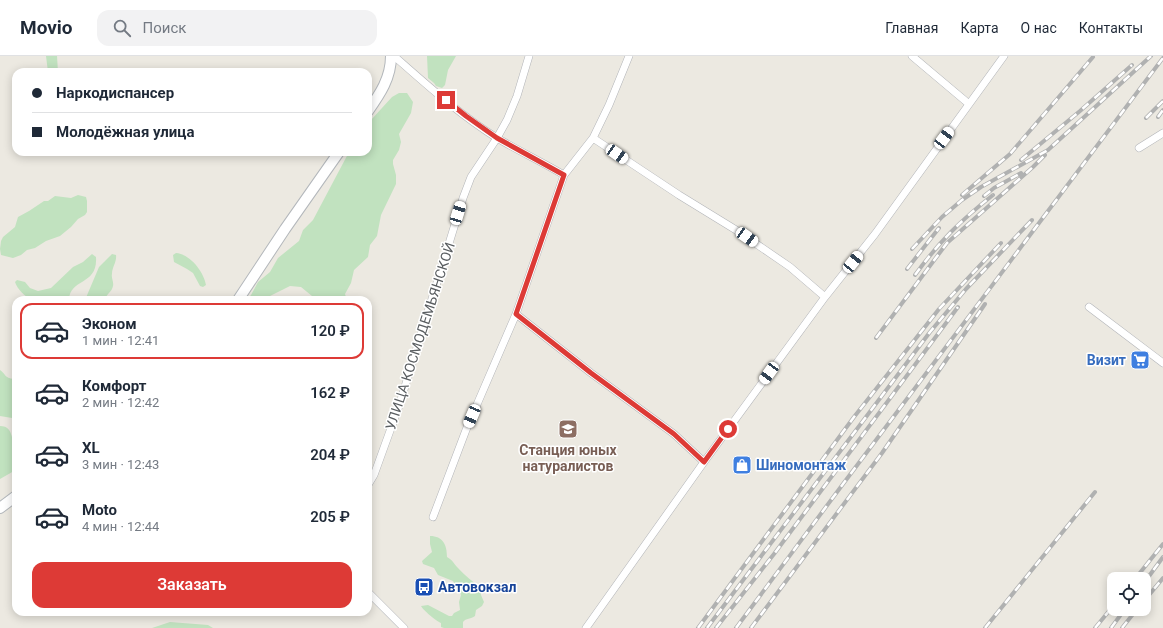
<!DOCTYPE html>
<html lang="ru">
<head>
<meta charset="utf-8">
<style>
  :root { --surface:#fff; --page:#f2f2f3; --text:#1f2937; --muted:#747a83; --line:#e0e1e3; --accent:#dd3a36 }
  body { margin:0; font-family:Roboto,sans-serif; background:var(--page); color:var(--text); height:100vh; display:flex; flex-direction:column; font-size:15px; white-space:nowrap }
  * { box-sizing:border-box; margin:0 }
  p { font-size:13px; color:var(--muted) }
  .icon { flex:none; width:22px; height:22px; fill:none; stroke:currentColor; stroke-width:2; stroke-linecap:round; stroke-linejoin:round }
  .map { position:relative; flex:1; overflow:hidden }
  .side { position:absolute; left:12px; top:240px; width:360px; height:320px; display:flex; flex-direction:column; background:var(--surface); border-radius:12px; box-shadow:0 2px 10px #0003 }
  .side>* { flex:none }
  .guide { position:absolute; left:12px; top:12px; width:360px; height:88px; border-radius:12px; box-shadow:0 2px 10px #0003; display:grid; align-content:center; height:88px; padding:0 20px; background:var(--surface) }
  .fabs { position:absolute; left:1107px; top:516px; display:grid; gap:8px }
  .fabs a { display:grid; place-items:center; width:44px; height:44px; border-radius:8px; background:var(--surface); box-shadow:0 2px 10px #0003; font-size:20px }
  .end { position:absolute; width:18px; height:18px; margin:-9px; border:5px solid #dd3a36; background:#fff; box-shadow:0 0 0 2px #fff }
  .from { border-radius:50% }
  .car { position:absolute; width:12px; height:24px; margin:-12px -6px; border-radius:5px; box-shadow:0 0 3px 1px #0007; background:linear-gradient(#fff 24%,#345 0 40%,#fff 0 76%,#345 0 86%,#fff 0) }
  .guide b { display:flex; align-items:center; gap:14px; height:38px; font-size:15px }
  .guide b+b { border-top:1px solid var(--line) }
  .guide i { width:10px; height:10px; background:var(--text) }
  ul { padding:7px 0 0; list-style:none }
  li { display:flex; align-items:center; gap:12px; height:56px; margin:0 8px 6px; padding:0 12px; border:2px solid transparent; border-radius:12px }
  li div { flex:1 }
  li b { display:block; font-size:15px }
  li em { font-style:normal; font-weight:600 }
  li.on { border-color:var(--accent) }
  li>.icon { width:36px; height:36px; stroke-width:1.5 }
  .button { display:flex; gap:8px; margin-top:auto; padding:8px 20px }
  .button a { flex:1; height:46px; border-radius:12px; background:var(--accent); color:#fff; font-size:16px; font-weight:600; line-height:46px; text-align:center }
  header { display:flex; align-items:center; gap:24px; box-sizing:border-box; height:56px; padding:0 20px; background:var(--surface); border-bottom:1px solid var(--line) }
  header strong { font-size:19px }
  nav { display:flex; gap:22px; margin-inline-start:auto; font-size:14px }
  .search { width:280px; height:36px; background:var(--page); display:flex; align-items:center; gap:10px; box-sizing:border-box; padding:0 14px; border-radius:12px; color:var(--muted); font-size:15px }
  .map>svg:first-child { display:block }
  .green { fill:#c1e2bf }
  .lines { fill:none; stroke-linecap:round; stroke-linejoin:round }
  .street-casing { stroke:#b2b4b8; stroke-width:8 }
  .secondary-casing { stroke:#b3b7bb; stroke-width:12 }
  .street { stroke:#fff; stroke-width:7 }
  .secondary { stroke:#fff; stroke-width:10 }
  .rail-casing { stroke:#b0b1b1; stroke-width:4 }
  .rail { stroke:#fff; stroke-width:2.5; stroke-dasharray:8; stroke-linecap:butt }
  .route { stroke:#dd3a36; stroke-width:5 }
  .labels { text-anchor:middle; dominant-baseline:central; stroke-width:3; stroke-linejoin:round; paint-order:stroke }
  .street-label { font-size:14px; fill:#5a5e61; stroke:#fff }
  .shop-label { font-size:14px; font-weight:bold; fill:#366cbe; stroke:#fff; text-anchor:end }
  .education-label { font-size:14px; font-weight:bold; fill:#785e54; stroke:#fff }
  .transit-label { font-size:14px; font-weight:bold; fill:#164399; stroke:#fff; text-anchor:start }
</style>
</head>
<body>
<header>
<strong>Movio</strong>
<div class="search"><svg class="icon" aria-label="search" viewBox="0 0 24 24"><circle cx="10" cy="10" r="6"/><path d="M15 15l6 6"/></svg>Поиск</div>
<nav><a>Главная</a><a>Карта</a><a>О нас</a><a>Контакты</a></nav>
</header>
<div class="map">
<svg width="1163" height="572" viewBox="0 0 1163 572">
  <rect width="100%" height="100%" fill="#ece9e1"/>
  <path class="green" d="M46,0H57L58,16H48Z
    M427,0H456L448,14L445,29L442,32L436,30L434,27L428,22Z
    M399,37H407L413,46L411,57L399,78L401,86L399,94L393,104V108L396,119V128L381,159L377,180L370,189L368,201L354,214L351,227L345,238L347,244H313L312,240L301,231L290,230L262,244H247L251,239L258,226L270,216L278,202L299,185L303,174L313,164L349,96H368V71L371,64L392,41Z
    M78,139L86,141L87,145V156L85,159L78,163L71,171L60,180L46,185L35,192L27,194L21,199L13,202L1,199L0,193L1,185L3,181L15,171L18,161L29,155L44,145H48L55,140L71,142Z
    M176,197C190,198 204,216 206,229L203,231L200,230L193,217L187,213L174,206L173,199Z
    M92,198L96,201C98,230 70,222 69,244H31C25,240 17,233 15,226L17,224L25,226L30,232L38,235L51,232L73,211L83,206Z
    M112,198L116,199C117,206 112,211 112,218C111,222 114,226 113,230C112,236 106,238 105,244H85L99,211Z
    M0,314C6,318 4,322 14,323L16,322V361L12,362L0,360Z
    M0,370C8,370 10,374 12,381L16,382V412L14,415L0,423Z
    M430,480C443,480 447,489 447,501C454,505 453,507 458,512C465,520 473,525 480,532L481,539L484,546L482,550L476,554L475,560C471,563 466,562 463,566V572H444L441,571V567C436,565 423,554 421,550L428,549L449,560H452L454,557L460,554L459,546L461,539L453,525L438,519L434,512L423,508L422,505L432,496L430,488Z
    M170,566L208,569L213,572H152Z"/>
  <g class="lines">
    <defs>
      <path id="street" d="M394,0C427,29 460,59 497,82C519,95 542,106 564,119
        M912,0L969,48
        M593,82L679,139L736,174L790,211L825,241
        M1139,92L1163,77
        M1089,251L1163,307
        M516,258L591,317L674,378L704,406
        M368,429L374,419L399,350L463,142L471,121L497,82L507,64L517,40L529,0
        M433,461L466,374L516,258L564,119L593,82L609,49L629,0
        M368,536L404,572
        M586,572L704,406L825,241L875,178L1004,0"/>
      <path id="secondary" d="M368,55C380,38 391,22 391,0
        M238,244L285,173L339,96
        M0,452L16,440"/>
    </defs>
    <use href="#street" class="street-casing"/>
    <use href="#secondary" class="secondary-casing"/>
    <use href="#street" class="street"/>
    <use href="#secondary" class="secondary"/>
    <defs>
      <path id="rail" d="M1158,61L1163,54
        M1146,62L1163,45
        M1021,104L1080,55L1132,9
        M962,139L1010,98L1093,1
        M984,140L994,132L1021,117
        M912,193L942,161L962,144L981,131L1048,94L1151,0
        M907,213L939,172
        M915,219C939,186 961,164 993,139
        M876,282L947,187L1033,111L1045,99
        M1135,523L1163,488
        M1144,527L1163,501
        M1144,545L1163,522
        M698,572L854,361L939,253L1001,187
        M707,572L930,276L966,233L1032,164
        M716,572L774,498L958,251
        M736,572L843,428L1163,2
        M751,572L882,397L985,248
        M985,572L1095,436
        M1095,572L1114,549
        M1111,572L1125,553
        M1122,572L1137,553"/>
    </defs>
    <use href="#rail" class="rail-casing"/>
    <use href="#rail" class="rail"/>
  </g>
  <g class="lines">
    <path class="route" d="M446,44L466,60L497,82L564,119L516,258L591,317L674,378L704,406L728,373"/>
  </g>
  <defs>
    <symbol id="supermarket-square" viewBox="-11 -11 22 22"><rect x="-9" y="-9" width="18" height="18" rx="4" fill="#3f7fe0" stroke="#fff"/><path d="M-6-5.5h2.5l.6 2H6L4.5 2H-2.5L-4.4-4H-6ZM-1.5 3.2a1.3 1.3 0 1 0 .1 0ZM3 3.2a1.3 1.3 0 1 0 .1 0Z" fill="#fff"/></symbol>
    <symbol id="school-square" viewBox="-11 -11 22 22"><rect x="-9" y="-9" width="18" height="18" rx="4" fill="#8d6e63" stroke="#fff"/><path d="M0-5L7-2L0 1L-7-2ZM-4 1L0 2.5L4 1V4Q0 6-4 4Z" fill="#fff"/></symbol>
    <symbol id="shop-square" viewBox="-11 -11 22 22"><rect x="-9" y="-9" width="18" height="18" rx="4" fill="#3f7fe0" stroke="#fff"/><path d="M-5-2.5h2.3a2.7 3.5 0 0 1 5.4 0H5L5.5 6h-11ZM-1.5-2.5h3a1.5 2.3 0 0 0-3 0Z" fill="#fff"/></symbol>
    <symbol id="bus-square" viewBox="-11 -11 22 22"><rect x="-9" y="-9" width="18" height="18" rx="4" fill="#1a4fb4" stroke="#fff"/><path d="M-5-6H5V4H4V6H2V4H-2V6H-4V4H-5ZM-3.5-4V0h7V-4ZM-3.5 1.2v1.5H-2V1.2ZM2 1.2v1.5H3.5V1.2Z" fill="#fff"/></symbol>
  </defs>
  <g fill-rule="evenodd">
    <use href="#supermarket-square" x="1129" y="293" width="22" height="22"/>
    <use href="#school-square" x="557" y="362" width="22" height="22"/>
    <use href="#shop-square" x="731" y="398" width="22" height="22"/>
    <use href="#bus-square" x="413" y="520" width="22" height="22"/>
  </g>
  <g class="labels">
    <g class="street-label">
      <text transform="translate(420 280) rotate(-72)">УЛИЦА КОСМОДЕМЬЯНСКОЙ</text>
    </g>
    <g class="shop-label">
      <text x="1126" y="304">Визит</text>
      <text x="756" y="409" text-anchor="start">Шиномонтаж</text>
    </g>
    <g class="education-label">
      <text x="568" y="394">Станция юных<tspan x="568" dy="16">натуралистов</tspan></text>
    </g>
    <g class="transit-label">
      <text x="438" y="531">Автовокзал</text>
    </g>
  </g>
</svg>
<div class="fabs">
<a><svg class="icon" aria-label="locate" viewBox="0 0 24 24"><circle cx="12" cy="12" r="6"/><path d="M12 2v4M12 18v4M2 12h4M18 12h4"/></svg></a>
</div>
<i class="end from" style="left:728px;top:373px"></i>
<i class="end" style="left:446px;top:44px"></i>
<i class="car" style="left:944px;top:82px;rotate:37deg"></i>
<i class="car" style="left:617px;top:98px;rotate:124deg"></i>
<i class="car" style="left:458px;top:157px;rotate:17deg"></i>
<i class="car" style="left:747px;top:181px;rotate:125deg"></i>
<i class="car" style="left:853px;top:206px;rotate:39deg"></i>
<i class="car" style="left:769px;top:317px;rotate:216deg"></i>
<i class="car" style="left:472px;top:360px;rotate:203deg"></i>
<div class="guide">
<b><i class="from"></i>Наркодиспансер</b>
<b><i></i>Молодёжная улица</b>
</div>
<section class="side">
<ul>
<li class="on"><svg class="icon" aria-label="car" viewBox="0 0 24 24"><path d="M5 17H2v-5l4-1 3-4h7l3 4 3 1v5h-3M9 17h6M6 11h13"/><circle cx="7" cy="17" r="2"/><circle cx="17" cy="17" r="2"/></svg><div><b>Эконом</b><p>1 мин · 12:41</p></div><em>120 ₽</em></li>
<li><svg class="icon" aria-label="car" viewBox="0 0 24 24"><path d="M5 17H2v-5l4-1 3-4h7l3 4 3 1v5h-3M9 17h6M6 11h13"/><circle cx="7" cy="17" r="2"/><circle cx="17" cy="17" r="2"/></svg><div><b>Комфорт</b><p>2 мин · 12:42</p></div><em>162 ₽</em></li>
<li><svg class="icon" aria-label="car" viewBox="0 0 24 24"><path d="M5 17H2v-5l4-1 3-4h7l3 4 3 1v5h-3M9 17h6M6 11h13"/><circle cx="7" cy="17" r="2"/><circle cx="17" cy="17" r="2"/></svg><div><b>XL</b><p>3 мин · 12:43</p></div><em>204 ₽</em></li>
<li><svg class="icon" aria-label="car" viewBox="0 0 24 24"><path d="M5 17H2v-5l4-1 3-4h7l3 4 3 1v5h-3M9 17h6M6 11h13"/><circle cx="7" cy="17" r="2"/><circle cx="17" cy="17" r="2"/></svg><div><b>Moto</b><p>4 мин · 12:44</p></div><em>205 ₽</em></li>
</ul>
<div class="button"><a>Заказать</a></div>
</section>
</div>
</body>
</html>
